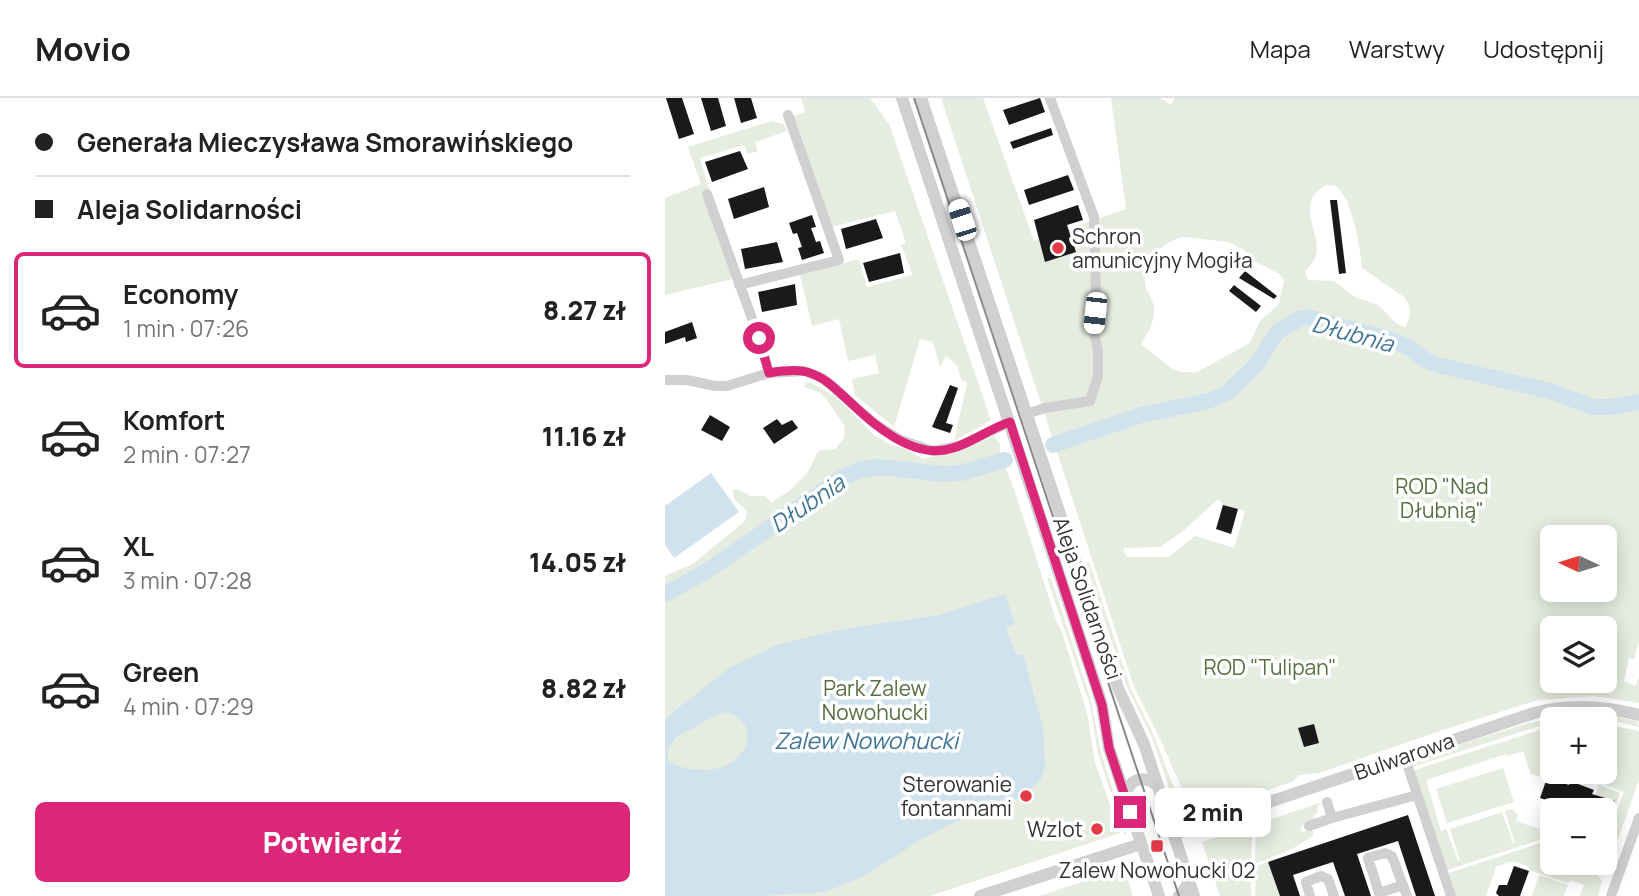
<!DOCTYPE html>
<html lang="pl">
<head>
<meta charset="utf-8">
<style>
  :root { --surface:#fff; --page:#f2f2f2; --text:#222; --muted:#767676; --line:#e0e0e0; --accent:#db2777 }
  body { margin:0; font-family:Manrope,sans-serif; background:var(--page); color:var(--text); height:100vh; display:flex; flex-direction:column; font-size:26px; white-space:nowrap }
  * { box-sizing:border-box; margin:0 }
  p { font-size:23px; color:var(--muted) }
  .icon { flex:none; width:38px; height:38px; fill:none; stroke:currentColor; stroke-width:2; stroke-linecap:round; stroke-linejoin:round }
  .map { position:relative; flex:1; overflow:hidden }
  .drawer { display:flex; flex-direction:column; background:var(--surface); width:665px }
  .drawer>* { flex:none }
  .top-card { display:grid; align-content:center; height:154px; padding:0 35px; background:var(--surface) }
  .needle { width:46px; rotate:274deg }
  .fabs { position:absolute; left:875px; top:427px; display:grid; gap:14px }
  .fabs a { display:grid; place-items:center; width:77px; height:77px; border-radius:10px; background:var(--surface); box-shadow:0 4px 18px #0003; font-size:35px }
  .end { position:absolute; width:32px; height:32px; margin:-16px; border:9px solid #db2777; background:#fff; box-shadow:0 0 0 4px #fff }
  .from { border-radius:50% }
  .bubble { position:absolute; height:49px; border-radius:10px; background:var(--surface); box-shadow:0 4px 18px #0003; font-size:23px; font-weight:800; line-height:49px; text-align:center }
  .car { position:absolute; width:21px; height:42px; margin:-21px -10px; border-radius:9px; box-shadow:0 0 5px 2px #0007; background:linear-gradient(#fff 24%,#345 0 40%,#fff 0 76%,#345 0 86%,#fff 0) }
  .top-card b { display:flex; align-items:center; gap:24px; height:66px; font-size:26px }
  .top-card b+b { border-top:2px solid var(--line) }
  .top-card i { width:18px; height:18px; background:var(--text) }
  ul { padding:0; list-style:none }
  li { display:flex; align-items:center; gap:21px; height:116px; margin:0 14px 10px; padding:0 21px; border:4px solid transparent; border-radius:10px }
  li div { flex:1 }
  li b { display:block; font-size:26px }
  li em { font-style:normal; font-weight:800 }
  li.current { border-color:var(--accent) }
  li>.icon { width:63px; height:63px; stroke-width:1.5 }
  .cta { display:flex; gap:14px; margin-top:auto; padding:14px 35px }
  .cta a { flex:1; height:80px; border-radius:10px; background:var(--accent); color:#fff; font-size:28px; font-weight:800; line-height:80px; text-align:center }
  header { display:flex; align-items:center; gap:42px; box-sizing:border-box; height:98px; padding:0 35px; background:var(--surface); border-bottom:2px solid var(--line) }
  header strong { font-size:33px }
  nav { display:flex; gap:38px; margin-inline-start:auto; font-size:24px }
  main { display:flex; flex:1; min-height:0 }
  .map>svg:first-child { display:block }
  .green { fill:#e6ecdf; fill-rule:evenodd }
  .water { fill:#cfe2ee; fill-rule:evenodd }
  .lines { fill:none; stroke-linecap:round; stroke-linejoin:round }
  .river { stroke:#cfe2ee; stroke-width:16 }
  .building { fill:#1a1a1a }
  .minor { stroke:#d0d0d0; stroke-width:10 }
  .tertiary { stroke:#d0d0d0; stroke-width:12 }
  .tram { stroke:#888; stroke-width:2 }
  .route { stroke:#db2777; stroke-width:9 }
  .poi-dot { fill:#e63946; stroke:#fff; stroke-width:2.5 }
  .labels { text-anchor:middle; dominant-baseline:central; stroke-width:7; stroke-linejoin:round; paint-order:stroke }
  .poi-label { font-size:21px; fill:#333; stroke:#fff; text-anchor:end }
  .park-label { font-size:21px; fill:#56703f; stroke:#fff }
  .street-label { font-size:21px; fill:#333; stroke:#fff }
  .water-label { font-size:23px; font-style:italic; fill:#3f7597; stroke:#fff }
</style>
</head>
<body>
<header>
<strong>Movio</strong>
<nav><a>Mapa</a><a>Warstwy</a><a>Udostępnij</a></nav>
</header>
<main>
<section class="drawer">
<div class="top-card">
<b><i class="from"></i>Generała Mieczysława Smorawińskiego</b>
<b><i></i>Aleja Solidarności</b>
</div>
<ul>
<li class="current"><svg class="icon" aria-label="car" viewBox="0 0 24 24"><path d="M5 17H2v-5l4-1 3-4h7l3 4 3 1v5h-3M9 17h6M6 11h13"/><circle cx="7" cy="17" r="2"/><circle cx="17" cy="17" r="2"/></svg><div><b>Economy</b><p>1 min · 07:26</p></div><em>8.27 zł</em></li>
<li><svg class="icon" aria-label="car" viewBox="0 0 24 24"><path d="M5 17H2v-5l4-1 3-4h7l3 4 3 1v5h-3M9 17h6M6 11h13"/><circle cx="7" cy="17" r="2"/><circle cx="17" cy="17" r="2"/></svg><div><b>Komfort</b><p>2 min · 07:27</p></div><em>11.16 zł</em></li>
<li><svg class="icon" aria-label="car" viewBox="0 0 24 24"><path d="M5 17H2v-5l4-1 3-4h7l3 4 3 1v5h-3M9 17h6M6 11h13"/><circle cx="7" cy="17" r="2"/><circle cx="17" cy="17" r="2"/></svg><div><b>XL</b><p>3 min · 07:28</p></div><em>14.05 zł</em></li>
<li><svg class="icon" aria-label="car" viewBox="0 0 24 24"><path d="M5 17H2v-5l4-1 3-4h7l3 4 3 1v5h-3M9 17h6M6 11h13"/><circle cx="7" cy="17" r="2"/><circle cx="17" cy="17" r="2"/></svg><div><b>Green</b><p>4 min · 07:29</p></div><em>8.82 zł</em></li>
</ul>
<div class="cta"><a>Potwierdź</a></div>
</section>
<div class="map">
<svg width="974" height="798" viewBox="0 0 974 798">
  <rect width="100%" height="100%" fill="#fff"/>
  <path class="green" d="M136,0H205L224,26L326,322L289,343L302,285L296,281L292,267L281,258L275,269L268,244L255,241L229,329L190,297L187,281L214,275L210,257L183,263L174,221L147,228L135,177L194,161L202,189L248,177L236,147L241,145L230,113L167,129L128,18L140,14Z
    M276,0H318L369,143L461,111L446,0H495L506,7L510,0H974V544L969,561L964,560L959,583L970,588L974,580V605L929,598L873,602L775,633L654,675L634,677L627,684L528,717L497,645L469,589ZM662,87L671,88C688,103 695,148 697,170L739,199C747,209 747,218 740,229L732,226L713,207L690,199L669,183L643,182L640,174C643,170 648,165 650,160C660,140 626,103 662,87ZM519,139L563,144L579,152L591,164L614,176L619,182L614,206L595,223L585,245L532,274H516L507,271L476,246C482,235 490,225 489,211C489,201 481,195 480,186C478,164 498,142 519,139ZM553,401L559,407L580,413L569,450L530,438L504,459H461L458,450L495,449L518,433ZM887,439H940V492H887ZM887,530H940V583H887Z
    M106,23L119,26L122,33L90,44L93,53L83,56L79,47L35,60L44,91L37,94L68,181L0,197V100L36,86L23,49Z
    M145,284L171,299L209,337L226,347L241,351L258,361L295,352L329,338L335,346V356L350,394L392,525L396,531L422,615L430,664L455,735L265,798H0V478L29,465L80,423L82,413L70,402L67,392L72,391L86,398H100L106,405L124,393L143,374L152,355L156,352L171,351L180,337L179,327L161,301L154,294L139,289L140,285Z
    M424,464L466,591L487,633L513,700L508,702L487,639L462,589L421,466Z
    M382,480H386L425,599L436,655L462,734L460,737L433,656L425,607Z
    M913,616L948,618L972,623L974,629L940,621H887V624L747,669L749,663L753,660L863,625Z
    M940,626L974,633V682L952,744L940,740V723L942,724L949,704L930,697L934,687L955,695L945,723L947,725L959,694L941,687L943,682L940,680L944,668L940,666Z
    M887,628V668L884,667L880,680L866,676L858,653L843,658L841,656L761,682L776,733L781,731L793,763L795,762L785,731L837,714L848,745L839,748L850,745L840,713L847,711L853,716L851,723L887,735V738L782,772L749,672Z
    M838,670L849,704L782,725L771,691Z
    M658,704L653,707L652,715L648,718L650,724L636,728L637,734L647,732L649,736C634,750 611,758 592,765L590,763L591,726Z
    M585,728L587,730L586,798H555L537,744Z
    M887,741V765H922L937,783L933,798H915L919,787L905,782L903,785L867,773L862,768L847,763L831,769L821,798H790L784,775Z
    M603,764L615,798H590L591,768Z
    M459,770L468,798H374Z
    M874,777L903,787L899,798H867Z"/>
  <path class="water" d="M46,375L74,414L9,460L0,447V408Z
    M340,496L350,526L341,529L351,558L358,556L378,630L380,668L376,681L371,687L352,701L290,724L255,742L201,777L161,794L96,798H0V622L8,614L66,569L112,547L173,532L274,517ZM61,614C103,626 79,679 30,671C20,670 12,669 4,663L2,654L10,640L53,616Z"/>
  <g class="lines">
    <path class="river" d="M388,347L476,317L543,303L562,295L592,266L612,234L634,221L642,219L727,242L743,249L762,263L773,267L885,293L928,309H945L974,304
      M0,496L42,473L178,379L195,372L214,369L279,376L296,375L340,362"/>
  </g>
  <path class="building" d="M1,0H17L29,36L14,41Z
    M36,0H53L61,28L46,33Z
    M69,0H86L92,20L76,25Z
    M375,0L380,14L344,27L338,12Z
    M386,30L388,37L348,51L345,44Z
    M75,53L83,71L47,84L40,64Z
    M403,77L409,92L364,107L359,92Z
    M99,89L104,109L69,121L63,101Z
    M665,102H672L681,175L674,176Z
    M413,107L418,122L402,127L411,154L380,164L369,122Z
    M147,117L151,129L146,130L151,144L155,143L159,155L137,162L133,150L137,149L132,135L128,136L124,125Z
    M211,121L218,140L181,151L176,131Z
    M112,144L118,164L80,171L76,151Z
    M235,155L239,175L204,184L198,165Z
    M580,173L612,198L609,201L574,180Z
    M130,186L132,207L97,214L93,194Z
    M569,187L596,208L591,214L564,193Z
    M27,224L32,240L21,244L20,239L0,246V234Z
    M285,287L293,290L281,325L288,327L285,335L267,329Z
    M45,317L65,329L57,343L36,332Z
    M112,321L117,327L127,322L133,330L109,346L98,330Z
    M558,407L573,411L566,436L551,431Z
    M649,626L654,645L639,649L633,630Z
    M882,680L904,687L905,683L929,692L927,696L950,703L941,728L940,712H913L875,700Z
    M743,717L770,798H751L733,743L692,756L706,798H680L668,764L628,777L635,798H615L603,764Z
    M849,768L864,773L855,798H834L831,795L834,787H842Z"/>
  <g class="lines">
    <path class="minor" d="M42,96L94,240L104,275
      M74,187L174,162L123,17
      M0,282H22L50,288H62L104,275L140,273L159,281L210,326L236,342L268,353L294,348L345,324
      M361,316L380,310L425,303L433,278V252L428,231L431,198L429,119L385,0
      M739,657L786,798
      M662,704L667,720L752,697
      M644,728L667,720
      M738,787L714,795L703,760L720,755L727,758L742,798
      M645,798L641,784L656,778L663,781L669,798
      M946,798L974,720"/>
    <path class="tertiary" d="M237,0L431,588L437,607L444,650L494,798
      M256,0L453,590L479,646L529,798
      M460,700C463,681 477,676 492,687
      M509,736L869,615C903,606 940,608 974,617
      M315,798L476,746
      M514,798L522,788L524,780"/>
    <path class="tram" d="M249,0L514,798"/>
  </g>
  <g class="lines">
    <path class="route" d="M94,240L104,275C116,273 130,271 142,274C160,279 172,292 186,305C209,327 245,358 280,352C303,348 323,331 345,324L437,607L444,650L465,714"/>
  </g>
  <g class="poi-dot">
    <circle cx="393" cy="150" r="7"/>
    <circle cx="361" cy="698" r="7"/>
    <circle cx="432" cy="731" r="7"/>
    <rect x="485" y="741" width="14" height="14" rx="3.5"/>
  </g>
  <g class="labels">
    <g class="poi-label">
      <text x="407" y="138" text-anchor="start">Schron<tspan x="407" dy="24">amunicyjny Mogiła</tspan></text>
      <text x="347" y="686">Sterowanie<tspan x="347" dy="24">fontannami</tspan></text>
      <text x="418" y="731">Wzlot</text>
      <text x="492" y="772" text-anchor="middle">Zalew Nowohucki 02</text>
    </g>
    <g class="park-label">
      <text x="777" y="388">ROD "Nad<tspan x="777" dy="24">Dłubnią"</tspan></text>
      <text x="605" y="569">ROD "Tulipan"</text>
      <text x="210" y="590">Park Zalew<tspan x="210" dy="24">Nowohucki</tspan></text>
    </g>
    <g class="street-label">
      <text transform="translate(423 500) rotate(71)">Aleja Solidarności</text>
      <text transform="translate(739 658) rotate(-19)">Bulwarowa</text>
    </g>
    <g class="water-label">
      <text transform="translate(688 235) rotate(15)">Dłubnia</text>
      <text transform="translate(142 405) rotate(-34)">Dłubnia</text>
      <text x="201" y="642">Zalew Nowohucki</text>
    </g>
  </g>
</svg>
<div class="fabs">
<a><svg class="needle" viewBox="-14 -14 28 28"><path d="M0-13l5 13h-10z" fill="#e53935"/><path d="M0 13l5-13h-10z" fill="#767676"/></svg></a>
<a><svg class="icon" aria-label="layers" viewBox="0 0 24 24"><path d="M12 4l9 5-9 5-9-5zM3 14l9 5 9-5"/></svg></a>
<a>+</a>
<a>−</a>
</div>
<i class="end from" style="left:94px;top:240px"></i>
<i class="end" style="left:465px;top:714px"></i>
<div class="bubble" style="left:490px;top:690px;width:116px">2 min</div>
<i class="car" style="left:297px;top:122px;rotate:342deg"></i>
<i class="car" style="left:430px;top:215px;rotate:186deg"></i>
</div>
</main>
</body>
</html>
